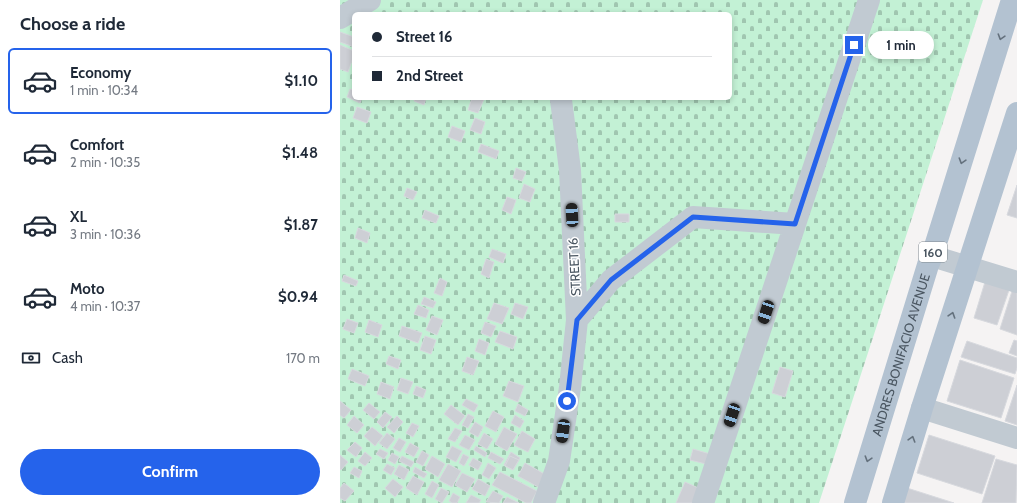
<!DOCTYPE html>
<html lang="en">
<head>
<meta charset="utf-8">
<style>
  :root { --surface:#fff; --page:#f6f6f7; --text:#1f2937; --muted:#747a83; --line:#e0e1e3; --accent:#2563eb }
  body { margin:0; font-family:Cabin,sans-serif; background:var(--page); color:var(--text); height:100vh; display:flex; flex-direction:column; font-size:15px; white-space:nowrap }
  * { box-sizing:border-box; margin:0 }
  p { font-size:13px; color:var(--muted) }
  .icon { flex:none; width:22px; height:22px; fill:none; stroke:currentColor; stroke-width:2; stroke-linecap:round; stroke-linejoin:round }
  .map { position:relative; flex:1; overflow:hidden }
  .panel { display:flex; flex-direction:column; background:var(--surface); width:340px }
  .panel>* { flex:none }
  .guide { position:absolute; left:12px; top:12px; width:380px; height:88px; border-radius:6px; box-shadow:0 2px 6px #0003; display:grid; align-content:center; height:88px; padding:0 20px; background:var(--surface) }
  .end { position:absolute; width:18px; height:18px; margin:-9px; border:5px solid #2563eb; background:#fff; box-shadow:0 0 0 2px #fff }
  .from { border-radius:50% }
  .bubble { position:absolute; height:28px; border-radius:14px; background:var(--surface); box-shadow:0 2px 6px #0003; font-size:13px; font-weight:700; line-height:28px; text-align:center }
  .car { position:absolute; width:12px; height:24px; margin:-12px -6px; border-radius:5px; box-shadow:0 0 3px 1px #0007; background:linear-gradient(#222 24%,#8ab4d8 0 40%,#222 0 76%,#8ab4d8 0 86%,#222 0) }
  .guide b { display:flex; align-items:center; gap:14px; height:38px; font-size:15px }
  .guide b+b { border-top:1px solid var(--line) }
  .guide i { width:10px; height:10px; background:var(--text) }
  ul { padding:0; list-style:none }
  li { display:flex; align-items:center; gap:12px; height:66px; margin:0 8px 6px; padding:0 12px; border:2px solid transparent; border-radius:6px }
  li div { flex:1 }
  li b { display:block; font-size:15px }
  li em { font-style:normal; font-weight:700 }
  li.on { border-color:var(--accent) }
  li>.icon { width:36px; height:36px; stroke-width:1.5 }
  h2 { padding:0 20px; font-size:18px; line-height:48px }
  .pay { display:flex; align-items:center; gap:10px; height:44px; padding:0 20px; font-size:15px }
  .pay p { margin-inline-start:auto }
  .primary-button { display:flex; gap:8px; margin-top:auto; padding:8px 20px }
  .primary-button a { flex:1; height:46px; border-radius:24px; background:var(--accent); color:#fff; font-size:16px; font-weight:700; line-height:46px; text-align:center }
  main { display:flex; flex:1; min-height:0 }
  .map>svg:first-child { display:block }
  .cemetery { fill:url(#cemetery-stones); fill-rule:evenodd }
  .building { fill:#cdcfd5; stroke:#d7d9de }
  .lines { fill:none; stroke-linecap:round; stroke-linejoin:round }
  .minor { stroke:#c1cad2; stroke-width:22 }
  .major { stroke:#b3c2d1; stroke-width:22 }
  .oneway { stroke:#64717d }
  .route { stroke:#2563eb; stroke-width:5 }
  .labels { text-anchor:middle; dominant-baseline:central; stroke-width:3; stroke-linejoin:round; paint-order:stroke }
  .shield { fill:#fff; stroke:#808990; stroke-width:1 }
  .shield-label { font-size:12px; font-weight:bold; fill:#4a5661 }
  .street-label { font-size:13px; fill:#4a5661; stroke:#fff }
</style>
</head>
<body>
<main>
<section class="panel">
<h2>Choose a ride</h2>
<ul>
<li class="on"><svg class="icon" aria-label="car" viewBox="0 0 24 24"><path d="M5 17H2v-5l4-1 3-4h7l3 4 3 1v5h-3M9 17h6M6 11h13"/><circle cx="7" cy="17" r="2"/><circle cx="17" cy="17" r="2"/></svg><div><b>Economy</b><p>1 min · 10:34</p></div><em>$1.10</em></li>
<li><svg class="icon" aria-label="car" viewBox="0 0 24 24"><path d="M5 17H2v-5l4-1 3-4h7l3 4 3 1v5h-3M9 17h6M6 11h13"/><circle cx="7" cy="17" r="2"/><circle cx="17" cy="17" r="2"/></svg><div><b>Comfort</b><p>2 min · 10:35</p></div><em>$1.48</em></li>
<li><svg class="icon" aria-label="car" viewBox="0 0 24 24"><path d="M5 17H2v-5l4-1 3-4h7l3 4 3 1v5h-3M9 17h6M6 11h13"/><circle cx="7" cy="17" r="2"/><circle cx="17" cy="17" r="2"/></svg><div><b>XL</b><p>3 min · 10:36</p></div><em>$1.87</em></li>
<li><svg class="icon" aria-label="car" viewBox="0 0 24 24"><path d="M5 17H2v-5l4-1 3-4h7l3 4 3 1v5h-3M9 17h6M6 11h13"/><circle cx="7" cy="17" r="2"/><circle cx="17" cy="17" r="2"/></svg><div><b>Moto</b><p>4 min · 10:37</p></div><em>$0.94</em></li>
</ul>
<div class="pay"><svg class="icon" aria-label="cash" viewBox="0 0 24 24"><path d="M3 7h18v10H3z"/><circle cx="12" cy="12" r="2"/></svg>Cash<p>170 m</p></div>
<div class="primary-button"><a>Confirm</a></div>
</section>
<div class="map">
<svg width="677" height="503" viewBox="0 0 677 503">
  <defs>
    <pattern id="cemetery-stones" width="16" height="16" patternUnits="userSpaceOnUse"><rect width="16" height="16" fill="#c3f1d5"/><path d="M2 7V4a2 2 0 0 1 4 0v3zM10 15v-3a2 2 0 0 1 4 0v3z" fill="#a0c6b0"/></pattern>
  </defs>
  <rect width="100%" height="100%" fill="#f5f3f3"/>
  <path class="cemetery" d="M0,0H643L479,503H0ZM14,14H390V98H14Z"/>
  <path class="building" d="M0,32L14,37V47L0,42Z
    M0,45L14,51V55L8,72L0,69Z
    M10,89L14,90V98H22L20,103L7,97Z
    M75,98H86L84,105L74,101Z
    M132,98H139L144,99L138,113L128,110Z
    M17,107L31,112L27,123L13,118Z
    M135,118L145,122L141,134L130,130Z
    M112,126L125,131L121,142L108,137Z
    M141,144L159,151L156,159L138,152Z
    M176,168L186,172L182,181L173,178Z
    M184,184L195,189L190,202L179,198Z
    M677,185V218L667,215Z
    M67,188L77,192L73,200L64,196Z
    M167,197L176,200L171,214L162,210Z
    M85,210L99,216L96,223L82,218Z
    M275,214H289V222H275Z
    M18,228L30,233L27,243L15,238Z
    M152,249L166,254L163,263L149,257Z
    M146,259L154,262L149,278L141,274Z
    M4,275L18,281L16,286L2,281Z
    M100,278L107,282L102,296L94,293Z
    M645,282L669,290L657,325L634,318Z
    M673,288L677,290V335L660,329Z
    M84,297L96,302L93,308L81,304Z
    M154,303L169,308L162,324L147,319Z
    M175,303L188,307L183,319L171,314Z
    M78,305L89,310L86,318L74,314Z
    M92,316L103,320L97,335L86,330Z
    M7,319L18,323L14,333L3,329Z
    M29,320L42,325L38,337L25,332Z
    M145,322L156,326L151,337L141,333Z
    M62,326L82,333L78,343L59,336Z
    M160,331L177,337L173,349L155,342Z
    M85,336L96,340L91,354L80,350Z
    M139,339L149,343L145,355L135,351Z
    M674,340L677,341V356L669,353Z
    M627,341L677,358V368L675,374L621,357Z
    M49,356L61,360L58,369L46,364Z
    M127,357L139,361L133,375L122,371Z
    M620,360L674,378L661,418L607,401Z
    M440,367L453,371L445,397L432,393Z
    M12,369L29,376L25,386L8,379Z
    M61,378L73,382L68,394L57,390Z
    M169,381L184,386L178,402L163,396Z
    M41,382L54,387L50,399L37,394Z
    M677,385V425L665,421Z
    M76,386L86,390L83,398L73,394Z
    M126,399L138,405L134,412L122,405Z
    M0,401L11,410L4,418L0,415Z
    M29,403L40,412L34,419L23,410Z
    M178,404L188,410L185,416L175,411Z
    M111,405L125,416L118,425L104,414Z
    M153,411L164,417L156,432L145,426Z
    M45,412L52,417L43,428L37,422Z
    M128,414L134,417L128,428L122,425Z
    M175,415L184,421L180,428L171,423Z
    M14,416L24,425L17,433L7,425Z
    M57,416L63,422L54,433L47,427Z
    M135,422L143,427L138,437L129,432Z
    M72,423L79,426L73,437L66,433Z
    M32,427L43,436L35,446L24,436Z
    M164,427L177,434L167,451L155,444Z
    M115,428L122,431L115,442L108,439Z
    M182,431L195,439L188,452L174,445Z
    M47,433L55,439L47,449L39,443Z
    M144,433L153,439L147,449L138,444Z
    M125,435L135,440L129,450L119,445Z
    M589,435L655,456L642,494L577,473Z
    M59,438L66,442L60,452L53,448Z
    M15,442L22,448L16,457L7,450Z
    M70,443L79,448L74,457L65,452Z
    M112,446L122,451L116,462L106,457Z
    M136,446L147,453L145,457L134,450Z
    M40,449L48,453L44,459L36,454Z
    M353,449L377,456L374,466L350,460Z
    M82,451L89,455L83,466L76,462Z
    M25,452L32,458L25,466L18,461Z
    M151,452L164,459L160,464L148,458Z
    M171,452L180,458L173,470L164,465Z
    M52,453L59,457L55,464L48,460Z
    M123,454L129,457L124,466L119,463Z
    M0,455L8,462L1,470L0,469Z
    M62,456L74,462L71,467L59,461Z
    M92,456L105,464L98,477L85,469Z
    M170,456L179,460L173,470L165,466Z
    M133,458L142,463L138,470L129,465Z
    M656,459L677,465L676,503H642Z
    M148,463L156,468L149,479L142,475Z
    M185,463L208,476L200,488L178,476Z
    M47,464L55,468L51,475L43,470Z
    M108,464L121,471L112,487L99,480Z
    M59,465L69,470L64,480L54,474Z
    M14,467L22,471L19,478L10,473Z
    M75,467L87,474L84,478L73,472Z
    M160,472L197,491L191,503H186L152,485Z
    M122,473L135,479L127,492L115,485Z
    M73,476L84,482L77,495L66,488Z
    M53,479L63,487L55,497L45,488Z
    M138,479L150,486L145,496L132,489Z
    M92,481L99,485L92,498L85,494Z
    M345,482L365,491L360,503H336Z
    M4,483L14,491L5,501L0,498V488Z
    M101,488L109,492L102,503L95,499Z
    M567,488L614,503H562Z
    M153,491L163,496L159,503L146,502Z
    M113,493L120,497L117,503H112L109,501Z
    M131,495L141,500L139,503H126Z
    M167,497L179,503H163Z"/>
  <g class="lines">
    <path class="minor" d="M0,18L30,0
      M592,256L677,282
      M237,320L271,280L353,217L455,224
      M582,408L677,438
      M204,503L219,461L230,387L237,320L230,170L221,100
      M363,503L529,0"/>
    <g class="major">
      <path id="s1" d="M515,503L588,265L592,256L672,0"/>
      <path d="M553,503L582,408L677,113"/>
    </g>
  </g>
  <defs><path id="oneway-chevron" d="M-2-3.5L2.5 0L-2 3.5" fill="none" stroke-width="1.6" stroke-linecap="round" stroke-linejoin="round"/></defs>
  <g class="oneway">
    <use href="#oneway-chevron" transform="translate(661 37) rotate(107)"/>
    <use href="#oneway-chevron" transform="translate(622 161) rotate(107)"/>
    <use href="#oneway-chevron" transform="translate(612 315) rotate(-72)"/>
    <use href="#oneway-chevron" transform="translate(572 439) rotate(-73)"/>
    <use href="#oneway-chevron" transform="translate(528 459) rotate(107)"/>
  </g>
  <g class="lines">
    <path class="route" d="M227,401L237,320L271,280L353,217L455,224L514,45"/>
  </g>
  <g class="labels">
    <rect class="shield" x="579" y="242" width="28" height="20" rx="3"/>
    <g class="shield-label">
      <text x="593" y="252">160</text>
    </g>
    <g class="street-label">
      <text transform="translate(234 267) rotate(-93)">STREET 16</text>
      <text stroke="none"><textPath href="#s1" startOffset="155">ANDRES BONIFACIO AVENUE</textPath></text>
    </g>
  </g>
</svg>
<i class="end from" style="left:227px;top:401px"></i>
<i class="end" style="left:514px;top:45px"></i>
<div class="bubble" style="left:528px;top:31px;width:66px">1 min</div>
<i class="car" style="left:232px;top:215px;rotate:357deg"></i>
<i class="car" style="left:426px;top:312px;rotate:198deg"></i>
<i class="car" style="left:392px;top:415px;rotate:198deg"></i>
<i class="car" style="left:223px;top:431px;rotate:188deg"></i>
<div class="guide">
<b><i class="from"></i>Street 16</b>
<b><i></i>2nd Street</b>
</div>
</div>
</main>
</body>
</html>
